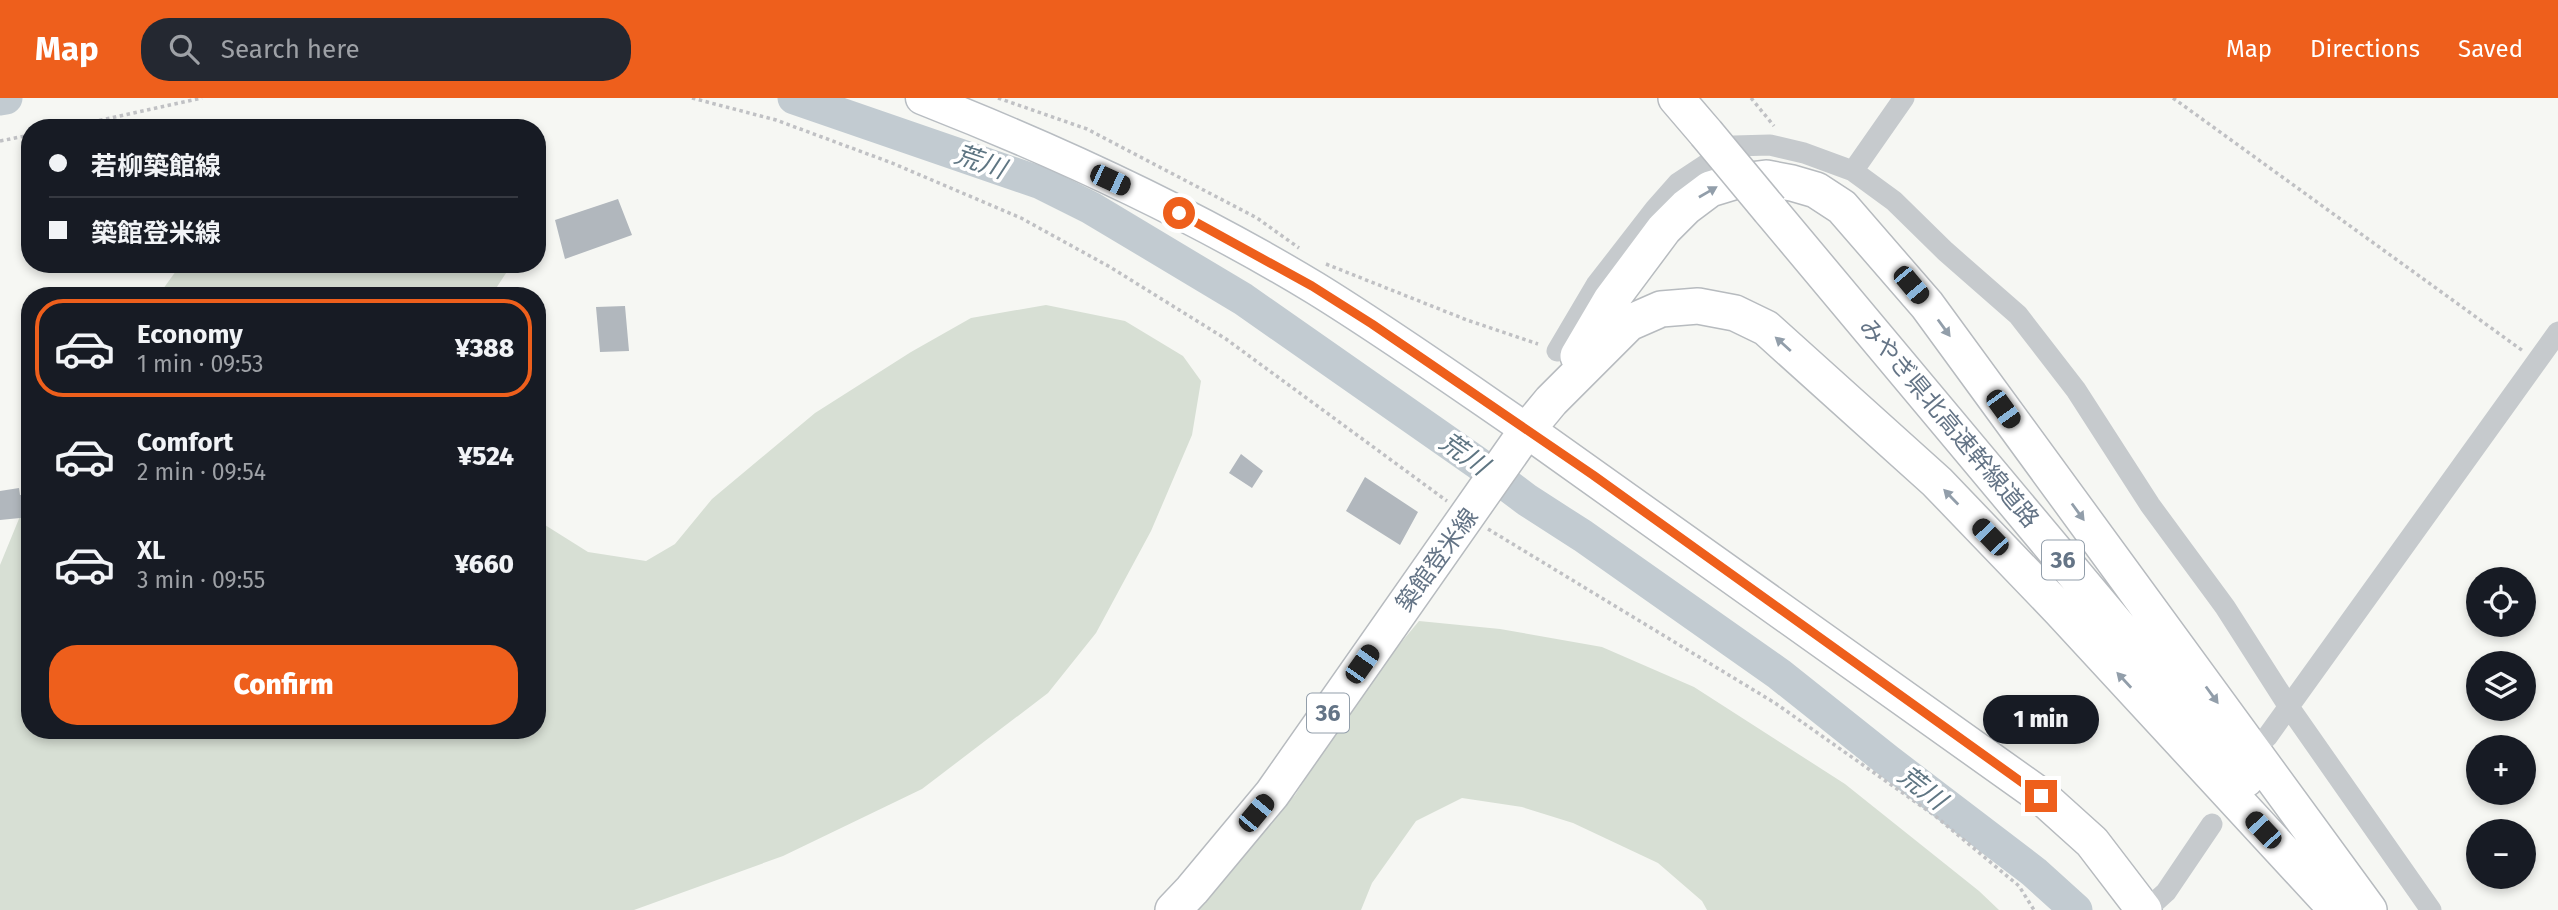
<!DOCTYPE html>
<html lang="en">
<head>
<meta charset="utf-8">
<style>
  :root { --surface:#171b24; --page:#242831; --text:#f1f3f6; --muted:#9ea1a6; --line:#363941; --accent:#ee5f1c }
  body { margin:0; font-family:"Fira Sans","Noto Sans JP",sans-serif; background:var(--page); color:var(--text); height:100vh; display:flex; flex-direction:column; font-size:26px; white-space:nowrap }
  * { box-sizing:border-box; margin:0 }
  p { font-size:23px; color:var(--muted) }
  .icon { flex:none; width:38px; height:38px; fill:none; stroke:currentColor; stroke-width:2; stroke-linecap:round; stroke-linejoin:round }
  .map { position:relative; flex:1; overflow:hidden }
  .drawer { position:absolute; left:21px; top:189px; width:525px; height:452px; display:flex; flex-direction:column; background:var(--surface); border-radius:28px; box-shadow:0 4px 10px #0003 }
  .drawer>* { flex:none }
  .guide { position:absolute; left:21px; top:21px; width:525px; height:154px; border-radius:28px; box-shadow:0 4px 10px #0003; display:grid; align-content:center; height:154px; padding:0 28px; background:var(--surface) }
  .controls { position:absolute; left:2466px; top:469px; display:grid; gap:14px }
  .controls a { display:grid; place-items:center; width:70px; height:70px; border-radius:50%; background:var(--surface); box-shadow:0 4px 10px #0003; font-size:35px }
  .end { position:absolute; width:32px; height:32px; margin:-16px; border:9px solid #ee5f1c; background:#fff; box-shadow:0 0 0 4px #fff }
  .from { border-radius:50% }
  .bubble { position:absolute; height:49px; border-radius:24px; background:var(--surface); box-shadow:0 4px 10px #0003; font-size:23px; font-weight:800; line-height:49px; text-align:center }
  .car { position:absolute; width:21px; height:42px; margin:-21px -10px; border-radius:9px; box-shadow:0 0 5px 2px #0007; background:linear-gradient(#222 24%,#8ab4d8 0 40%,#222 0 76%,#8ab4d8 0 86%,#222 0) }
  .guide b { display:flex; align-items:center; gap:24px; height:66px; font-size:26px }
  .guide b+b { border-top:2px solid var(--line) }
  .guide i { width:18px; height:18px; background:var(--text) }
  ul { padding:12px 0 0; list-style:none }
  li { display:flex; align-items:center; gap:21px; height:98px; margin:0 14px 10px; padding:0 14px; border:4px solid transparent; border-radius:28px }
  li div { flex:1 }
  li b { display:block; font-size:26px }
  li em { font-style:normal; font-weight:800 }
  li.active { border-color:var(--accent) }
  li>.icon { width:63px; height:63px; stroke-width:1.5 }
  .primary-button { display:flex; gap:14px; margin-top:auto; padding:14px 28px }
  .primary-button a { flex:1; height:80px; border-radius:28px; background:var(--accent); color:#fff; font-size:28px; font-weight:800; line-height:80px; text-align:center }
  header { display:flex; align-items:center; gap:42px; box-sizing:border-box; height:98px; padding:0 35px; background:var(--accent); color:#fff }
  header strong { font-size:33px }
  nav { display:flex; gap:38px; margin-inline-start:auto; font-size:24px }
  .search { width:490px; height:63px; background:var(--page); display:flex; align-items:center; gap:18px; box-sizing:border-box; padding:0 24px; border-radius:28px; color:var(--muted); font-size:26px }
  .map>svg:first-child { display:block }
  .green { fill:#d7dfd4 }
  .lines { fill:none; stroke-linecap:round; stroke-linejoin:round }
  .river { stroke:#c2cbd1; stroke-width:33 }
  .building { fill:#b1b7bd }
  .secondary-casing { stroke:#b8bdc2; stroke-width:35 }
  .primary-casing { stroke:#b7bbbf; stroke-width:38 }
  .path { stroke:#c0c1c4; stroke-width:3.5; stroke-dasharray:3.5 3.5; stroke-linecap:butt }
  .minor { stroke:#c6cacd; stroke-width:21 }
  .secondary { stroke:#fff; stroke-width:32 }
  .primary { stroke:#fff; stroke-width:35 }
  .primary-bridge-casing { stroke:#b7bbbf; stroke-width:38; stroke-linecap:butt }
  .primary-bridge { stroke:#fff; stroke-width:35 }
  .oneway { fill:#929eaa }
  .route { stroke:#ee5f1c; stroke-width:9 }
  .labels { text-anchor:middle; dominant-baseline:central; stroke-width:7; stroke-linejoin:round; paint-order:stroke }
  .shield { fill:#fff; stroke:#929eaa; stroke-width:2 }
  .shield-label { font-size:23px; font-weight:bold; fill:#647486 }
  .street-label { font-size:24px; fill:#647486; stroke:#fff }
  .water-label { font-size:26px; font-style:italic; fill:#5f7683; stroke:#fff }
</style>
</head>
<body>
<header>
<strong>Map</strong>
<div class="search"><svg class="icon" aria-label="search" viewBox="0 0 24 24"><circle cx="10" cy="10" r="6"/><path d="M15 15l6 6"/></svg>Search here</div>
<nav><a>Map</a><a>Directions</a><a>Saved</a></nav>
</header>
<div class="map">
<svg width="2558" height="812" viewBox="0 0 2558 812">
  <rect width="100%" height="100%" fill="#f6f7f3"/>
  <path class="green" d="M181,166H512L491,198H158Z
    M1046,207L1125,223L1183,258L1201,283L1192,337L1151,433L1096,535L1048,595L922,691L783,758L634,812H0V467L30,394V632H537V422L588,454L646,463L675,446L712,401L815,315L911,254L971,220Z
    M1419,523L1500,531L1602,549L1694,589L1845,686L1979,793L1999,812H1707L1702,803L1658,765L1573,725L1522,709L1462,700L1416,723L1372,785L1361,812H1188L1255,736L1295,697L1346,618L1394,553Z"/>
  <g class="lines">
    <path class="river" d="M794,0L1041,85L1091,110L1243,201L1479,366L1527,402L1583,438L1779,576L1887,662L2034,774L2076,812
      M0,1L6,0"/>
  </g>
  <path class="building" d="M618,101L632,137L565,161L555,122Z
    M625,208L629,253L600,254L596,209Z
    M1241,356L1263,373L1252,390L1229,375Z
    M1365,379L1418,414L1400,447L1346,413Z
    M19,390L20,397L30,396V419L0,422V393Z"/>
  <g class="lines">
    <defs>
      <path id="secondary" d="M922,0C1057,53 1191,115 1315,190C1388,235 1457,284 1527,332"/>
      <path id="primary" d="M1676,0L1706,35
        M1770,112L2246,681
        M1578,258L1611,202L1664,131L1686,109L1710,91L1733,84L1766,80L1792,85L1816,92L1842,109L1927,207L2369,812
        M1527,332L2041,698L2092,744L2144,812
        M1173,812L1192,792L1272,696L1527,332L1551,303L1629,225L1661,211L1698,208L1735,215L1766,230L1937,384L2061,513L2337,812"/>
    </defs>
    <use href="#secondary" class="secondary-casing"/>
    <use href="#primary" class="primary-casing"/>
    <path class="path" d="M692,0L776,22L892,65L1021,120L1110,169L1226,241L1447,403
      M998,0L1087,31L1257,120L1299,150
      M1751,0L1774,28
      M2173,0L2523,253
      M65,30L202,0
      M0,43L30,37
      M1326,166L1467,222L1538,246
      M1488,431L1775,605L1934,717L2019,788L2034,812"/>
    <path class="minor" d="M1853,73L1904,0
      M1557,253L1596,187L1655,111L1678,85L1734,48L1770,47L1804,55L1853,73L1894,103L1945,153L2018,217L2076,292L2150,407L2225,509L2289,609L2431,812
      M2267,639L2558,234
      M2146,812L2166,794L2212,726"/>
    <use href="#secondary" class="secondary"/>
    <use href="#primary" class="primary"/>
    <defs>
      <path id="primary-bridge" d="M1706,35L1770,112"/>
    </defs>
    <use href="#primary-bridge" class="primary-bridge-casing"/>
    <use href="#primary-bridge" class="primary-bridge"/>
  </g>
  <defs><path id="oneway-solid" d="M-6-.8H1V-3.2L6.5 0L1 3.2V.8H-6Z" transform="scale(1.75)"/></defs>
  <g class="oneway">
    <use href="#oneway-solid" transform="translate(1708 94) rotate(-30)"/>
    <use href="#oneway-solid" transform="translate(1944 230) rotate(54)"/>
    <use href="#oneway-solid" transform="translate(1783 246) rotate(-138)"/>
    <use href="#oneway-solid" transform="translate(1951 399) rotate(-134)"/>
    <use href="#oneway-solid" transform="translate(2078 414) rotate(54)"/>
    <use href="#oneway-solid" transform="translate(2124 582) rotate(-133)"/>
    <use href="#oneway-solid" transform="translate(2212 597) rotate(54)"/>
  </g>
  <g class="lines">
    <path class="route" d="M1179,115L1312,188L1372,226L1593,377L2041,698"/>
  </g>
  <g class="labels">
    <g class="shield">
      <rect x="2042" y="442.5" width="42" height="39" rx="5"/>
      <rect x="1307" y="595.5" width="42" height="39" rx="5"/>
    </g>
    <g class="shield-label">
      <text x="2063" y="462">36</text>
      <text x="1328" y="615">36</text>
    </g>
    <g class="street-label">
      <text transform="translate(1949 325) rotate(50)">みやぎ県北高速幹線道路</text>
      <text transform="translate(1437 462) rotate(-54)">築館登米線</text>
    </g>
    <g class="water-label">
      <text transform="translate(980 64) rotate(19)">荒川</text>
      <text transform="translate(1464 356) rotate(35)">荒川</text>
      <text transform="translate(1922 690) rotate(38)">荒川</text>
    </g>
  </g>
</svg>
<div class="controls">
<a><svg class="icon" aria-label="locate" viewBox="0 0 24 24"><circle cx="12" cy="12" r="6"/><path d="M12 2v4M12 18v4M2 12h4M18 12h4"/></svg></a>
<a><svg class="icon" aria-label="layers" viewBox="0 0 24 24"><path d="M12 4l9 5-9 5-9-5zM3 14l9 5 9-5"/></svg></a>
<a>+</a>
<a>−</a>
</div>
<i class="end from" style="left:1179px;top:115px"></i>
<i class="end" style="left:2041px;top:698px"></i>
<div class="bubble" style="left:1983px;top:597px;width:116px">1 min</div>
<i class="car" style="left:1110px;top:82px;rotate:115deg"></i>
<i class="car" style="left:1911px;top:187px;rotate:140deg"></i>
<i class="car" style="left:2003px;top:311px;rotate:144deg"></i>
<i class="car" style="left:1990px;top:439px;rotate:316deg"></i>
<i class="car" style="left:1362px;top:566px;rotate:35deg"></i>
<i class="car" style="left:1256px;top:715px;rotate:40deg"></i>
<i class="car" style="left:2263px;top:732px;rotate:317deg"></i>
<div class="guide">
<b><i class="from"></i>若柳築館線</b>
<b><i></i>築館登米線</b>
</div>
<section class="drawer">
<ul>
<li class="active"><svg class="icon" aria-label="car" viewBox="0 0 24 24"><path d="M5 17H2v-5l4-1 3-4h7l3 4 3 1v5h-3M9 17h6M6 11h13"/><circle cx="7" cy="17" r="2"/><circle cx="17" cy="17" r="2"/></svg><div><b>Economy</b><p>1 min · 09:53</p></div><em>¥388</em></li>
<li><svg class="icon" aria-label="car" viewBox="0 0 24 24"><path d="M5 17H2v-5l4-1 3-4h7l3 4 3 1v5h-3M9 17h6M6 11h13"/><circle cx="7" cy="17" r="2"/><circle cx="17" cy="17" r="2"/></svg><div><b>Comfort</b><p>2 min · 09:54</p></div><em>¥524</em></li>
<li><svg class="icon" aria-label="car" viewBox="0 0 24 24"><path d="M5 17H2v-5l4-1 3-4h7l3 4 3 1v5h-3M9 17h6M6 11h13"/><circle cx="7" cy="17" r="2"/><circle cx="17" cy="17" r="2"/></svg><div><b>XL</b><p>3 min · 09:55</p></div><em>¥660</em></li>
</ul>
<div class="primary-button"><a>Confirm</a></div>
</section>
</div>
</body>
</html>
